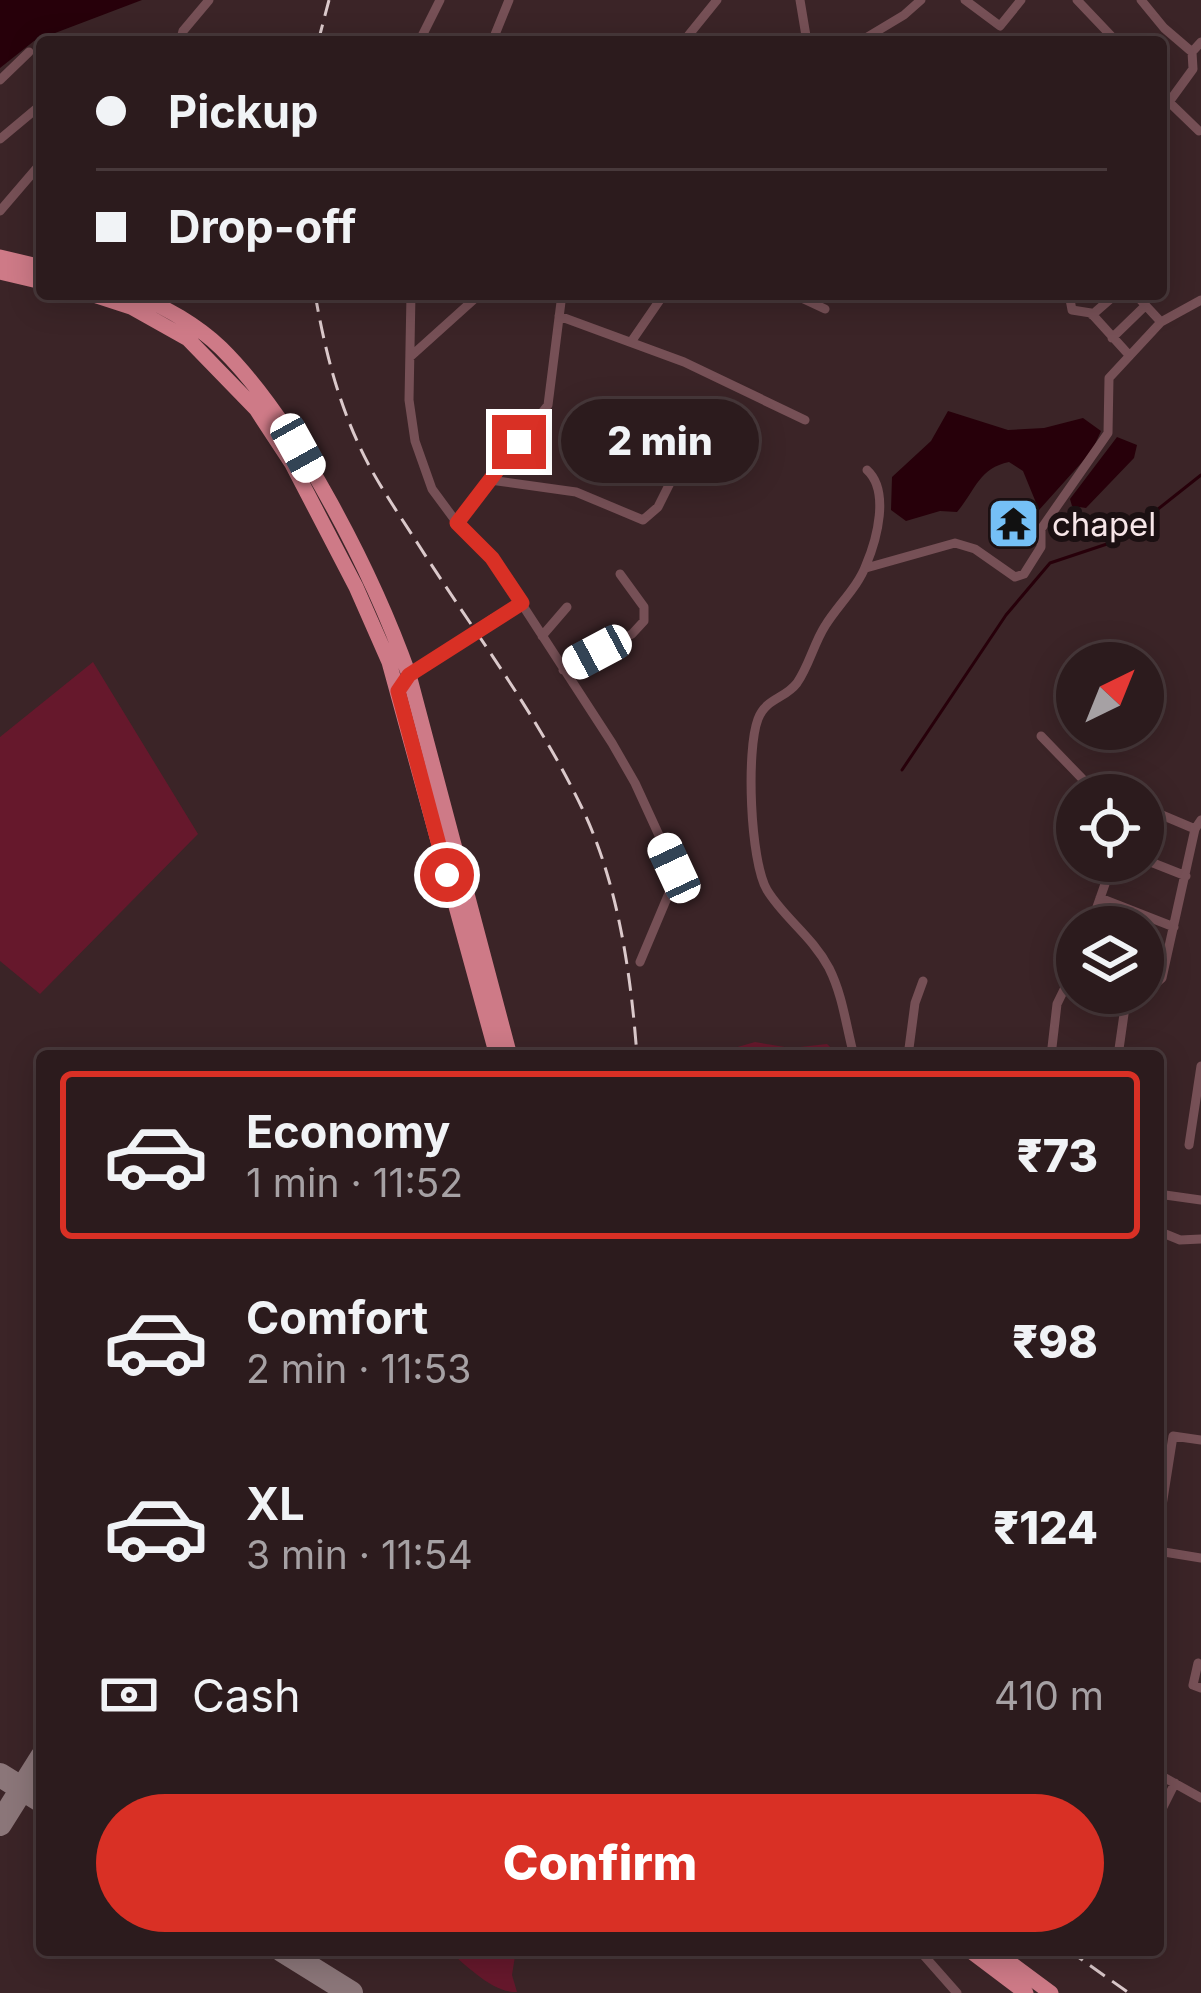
<!DOCTYPE html>
<html lang="en">
<head>
<meta charset="utf-8">
<style>
  :root { --surface:#2c1b1d; --page:#38282a; --text:#f1f3f6; --muted:#a6a1a4; --line:#48393b; --accent:#d93025 }
  body { margin:0; font-family:Inter,sans-serif; background:var(--page); color:var(--text); height:100vh; display:flex; flex-direction:column; font-size:45px; white-space:nowrap }
  * { box-sizing:border-box; margin:0 }
  p { font-size:39px; color:var(--muted) }
  .icon { flex:none; width:66px; height:66px; fill:none; stroke:currentColor; stroke-width:2; stroke-linecap:round; stroke-linejoin:round }
  .map { position:relative; flex:1; overflow:hidden }
  .panel { position:absolute; left:36px; top:1050px; width:1128px; height:906px; display:flex; flex-direction:column; background:var(--surface); border-radius:12px; box-shadow:0 6px 30px #0003,0 0 0 3px var(--line) }
  .panel>* { flex:none }
  .hud { position:absolute; left:36px; top:36px; width:1131px; height:264px; border-radius:12px; box-shadow:0 6px 30px #0003,0 0 0 3px var(--line); display:grid; align-content:center; height:264px; padding:0 60px; background:var(--surface) }
  .needle { width:78px; rotate:43deg }
  .buttons { position:absolute; left:1056px; top:642px; display:grid; gap:24px }
  .buttons a { display:grid; place-items:center; width:108px; height:108px; border-radius:50%; background:var(--surface); box-shadow:0 6px 30px #0003,0 0 0 3px var(--line); font-size:60px }
  .end { position:absolute; width:54px; height:54px; margin:-27px; border:15px solid #d93025; background:#fff; box-shadow:0 0 0 6px #fff }
  .from { border-radius:50% }
  .bubble { position:absolute; height:84px; border-radius:42px; background:var(--surface); box-shadow:0 6px 30px #0003,0 0 0 3px var(--line); font-size:39px; font-weight:800; line-height:84px; text-align:center }
  .car { position:absolute; width:36px; height:72px; margin:-36px -18px; border-radius:15px; box-shadow:0 0 9px 3px #0007; background:linear-gradient(#fff 24%,#345 0 40%,#fff 0 76%,#345 0 86%,#fff 0) }
  .hud b { display:flex; align-items:center; gap:42px; height:114px; font-size:45px }
  .hud b+b { border-top:3px solid var(--line) }
  .hud i { width:30px; height:30px; background:var(--text) }
  ul { padding:21px 0 0; list-style:none }
  li { display:flex; align-items:center; gap:36px; height:168px; margin:0 24px 18px; padding:0 36px; border:6px solid transparent; border-radius:12px }
  li div { flex:1 }
  li b { display:block; font-size:45px }
  li em { font-style:normal; font-weight:800 }
  li.on { border-color:var(--accent) }
  li>.icon { width:108px; height:108px; stroke-width:1.5 }
  .pay { display:flex; align-items:center; gap:30px; height:132px; padding:0 60px; font-size:45px }
  .pay p { margin-inline-start:auto }
  .button { display:flex; gap:24px; margin-top:auto; padding:24px 60px }
  .button a { flex:1; height:138px; border-radius:72px; background:var(--accent); color:#fff; font-size:48px; font-weight:800; line-height:138px; text-align:center }
  .map>svg:first-child { display:block }
  .green { fill:#66182c }
  .water { fill:#27000a }
  .lines { fill:none; stroke-linecap:round; stroke-linejoin:round }
  .stream { stroke:#27000a; stroke-width:3 }
  .taxiway { stroke:#8b7679; stroke-width:24 }
  .minor { stroke:#765056; stroke-width:9 }
  .trunk { stroke:#ce7a87; stroke-width:15 }
  .rail { stroke:#dbc9cb; stroke-width:3; stroke-dasharray:18 9; stroke-linecap:butt }
  .minor-bridge { stroke:#765056; stroke-width:9 }
  .route { stroke:#d93025; stroke-width:15 }
  .labels { text-anchor:middle; dominant-baseline:central; stroke-width:12; stroke-linejoin:round; paint-order:stroke }
  .poi-label { font-size:33px; fill:#f7e6e8; stroke:#1b1012; text-anchor:start }
</style>
</head>
<body>
<div class="map">
<svg width="1201" height="1993" viewBox="0 0 1201 1993">
  <rect width="100%" height="100%" fill="#3b2427"/>
  <path class="green" d="M93,662L198,834L40,994L0,961V737Z
    M755,1042L791,1048L827,1044L840,1056H725L734,1048Z
    M447,1950H516L512,1975L517,1992C492,1993 467,1965 447,1950Z"/>
  <path class="water" d="M0,0H142L34,41L0,68Z
    M948,411L1008,430L1044,428L1083,418L1101,431L1092,451L1039,510L1023,471L1009,462C979,468 975,491 957,512L940,511L906,521L891,510L892,477L931,441Z
    M1117,437L1137,445L1134,458L1086,508L1072,506L1070,499Z"/>
  <g class="lines">
    <path class="stream" d="M902,770L1006,615L1050,563L1119,540L1201,475"/>
    <path class="taxiway" d="M0,1775L42,1801
      M0,1824L42,1757
      M282,1950L351,1993"/>
    <path class="minor" d="M800,0L807,42
      M965,0L1000,26L1021,0
      M1077,0L1117,42
      M1141,0L1164,28L1192,52L1201,42
      M180,42L183,31L209,0
      M419,42L440,0
      M492,42L509,0
      M683,42L717,0
      M859,42L904,15L921,0
      M1192,52L1193,69L1169,102L1199,131
      M0,80L29,52
      M0,139L42,104
      M0,211L42,162
      M411,294L409,400L415,441L432,489L463,531L492,558L612,743L635,783L674,868L672,886L640,962
      M793,294L825,309
      M1069,294L1072,310L1091,313L1129,355
      M1135,294L1161,322
      M1092,315L1116,294
      M559,316L684,362L805,420
      M1112,338L1145,306
      M631,342L664,294
      M410,357L480,294
      M490,480L576,492L643,520L658,507L686,451
      M457,523L548,405L562,294
      M866,568L955,543L975,549L1015,577L1024,574L1041,547V529L1108,433L1109,378L1161,322L1201,300
      M492,619L522,603
      M542,636L567,607
      M563,670L632,634L644,621V607L620,574
      M407,677L452,646
      M1041,736L1098,795
      M1143,807L1195,829
      M1143,859L1186,876
      M1100,898L1174,927
      M1090,927L1113,861
      M1143,982L1155,984L1162,978L1195,829L1201,820
      M854,1056C846,1026 843,996 829,968C812,936 784,918 767,890C750,861 746,750 758,719C766,698 785,699 797,683C809,666 814,643 825,626C837,606 858,587 866,565C877,539 890,491 867,470
      M908,1056L915,1003L923,981
      M1051,1056L1057,1004L1077,963
      M1118,1056L1127,993
      M1189,1145L1201,1066
      M1158,1194L1201,1200
      M1158,1231L1180,1240L1201,1239
      M1158,1531L1173,1436L1201,1440
      M1158,1551L1201,1558
      M1198,1663L1193,1685L1201,1688
      M1158,1774L1201,1798
      M1158,1817L1175,1783
      M919,1950L957,1993"/>
    <path class="trunk" d="M0,257L42,267
      M0,272L42,282
      M91,294L131,307L188,339L256,409L292,464L356,587L389,662L497,1056
      M135,294C166,308 196,324 221,348C297,423 373,574 409,675L510,1056
      M969,1950L1026,1993
      M993,1950L1051,1993"/>
    <path class="rail" d="M318,42L329,0
      M315,294C324,345 336,395 358,443C374,479 397,511 418,544C474,632 537,714 582,808C618,883 631,974 637,1056
      M1068,1950L1129,1993"/>
    <path class="minor-bridge" d="M452,646L492,619"/>
  </g>
  <g class="lines">
    <path class="route" d="M447,875L398,691L409,675L522,603L492,558L457,523L519,442"/>
  </g>
  <defs>
    <symbol id="temple-square" viewBox="-11 -11 22 22"><rect x="-9" y="-9" width="18" height="18" rx="4" fill="#75c0f6" stroke="#1b1012"/><path d="M0-6L5-2H3V0L6.5 2.5H4V6H1.5V3h-3V6H-4V2.5H-6.5L-3 0V-2H-5Z" fill="#111"/></symbol>
  </defs>
  <g fill-rule="evenodd">
    <use href="#temple-square" x="984" y="494" width="59" height="59"/>
  </g>
  <g class="labels">
    <g class="poi-label">
      <text x="1052" y="524">chapel</text>
    </g>
  </g>
</svg>
<div class="buttons">
<a><svg class="needle" viewBox="-14 -14 28 28"><path d="M0-13l5 13h-10z" fill="#e53935"/><path d="M0 13l5-13h-10z" fill="#a6a1a4"/></svg></a>
<a><svg class="icon" aria-label="locate" viewBox="0 0 24 24"><circle cx="12" cy="12" r="6"/><path d="M12 2v4M12 18v4M2 12h4M18 12h4"/></svg></a>
<a><svg class="icon" aria-label="layers" viewBox="0 0 24 24"><path d="M12 4l9 5-9 5-9-5zM3 14l9 5 9-5"/></svg></a>
</div>
<i class="end from" style="left:447px;top:875px"></i>
<i class="end" style="left:519px;top:442px"></i>
<div class="bubble" style="left:561px;top:399px;width:198px">2 min</div>
<i class="car" style="left:298px;top:448px;rotate:151deg"></i>
<i class="car" style="left:597px;top:652px;rotate:242deg"></i>
<i class="car" style="left:674px;top:868px;rotate:335deg"></i>
<div class="hud">
<b><i class="from"></i>Pickup</b>
<b><i></i>Drop-off</b>
</div>
<section class="panel">
<ul>
<li class="on"><svg class="icon" aria-label="car" viewBox="0 0 24 24"><path d="M5 17H2v-5l4-1 3-4h7l3 4 3 1v5h-3M9 17h6M6 11h13"/><circle cx="7" cy="17" r="2"/><circle cx="17" cy="17" r="2"/></svg><div><b>Economy</b><p>1 min · 11:52</p></div><em>₹73</em></li>
<li><svg class="icon" aria-label="car" viewBox="0 0 24 24"><path d="M5 17H2v-5l4-1 3-4h7l3 4 3 1v5h-3M9 17h6M6 11h13"/><circle cx="7" cy="17" r="2"/><circle cx="17" cy="17" r="2"/></svg><div><b>Comfort</b><p>2 min · 11:53</p></div><em>₹98</em></li>
<li><svg class="icon" aria-label="car" viewBox="0 0 24 24"><path d="M5 17H2v-5l4-1 3-4h7l3 4 3 1v5h-3M9 17h6M6 11h13"/><circle cx="7" cy="17" r="2"/><circle cx="17" cy="17" r="2"/></svg><div><b>XL</b><p>3 min · 11:54</p></div><em>₹124</em></li>
</ul>
<div class="pay"><svg class="icon" aria-label="cash" viewBox="0 0 24 24"><path d="M3 7h18v10H3z"/><circle cx="12" cy="12" r="2"/></svg>Cash<p>410 m</p></div>
<div class="button"><a>Confirm</a></div>
</section>
</div>
</body>
</html>
